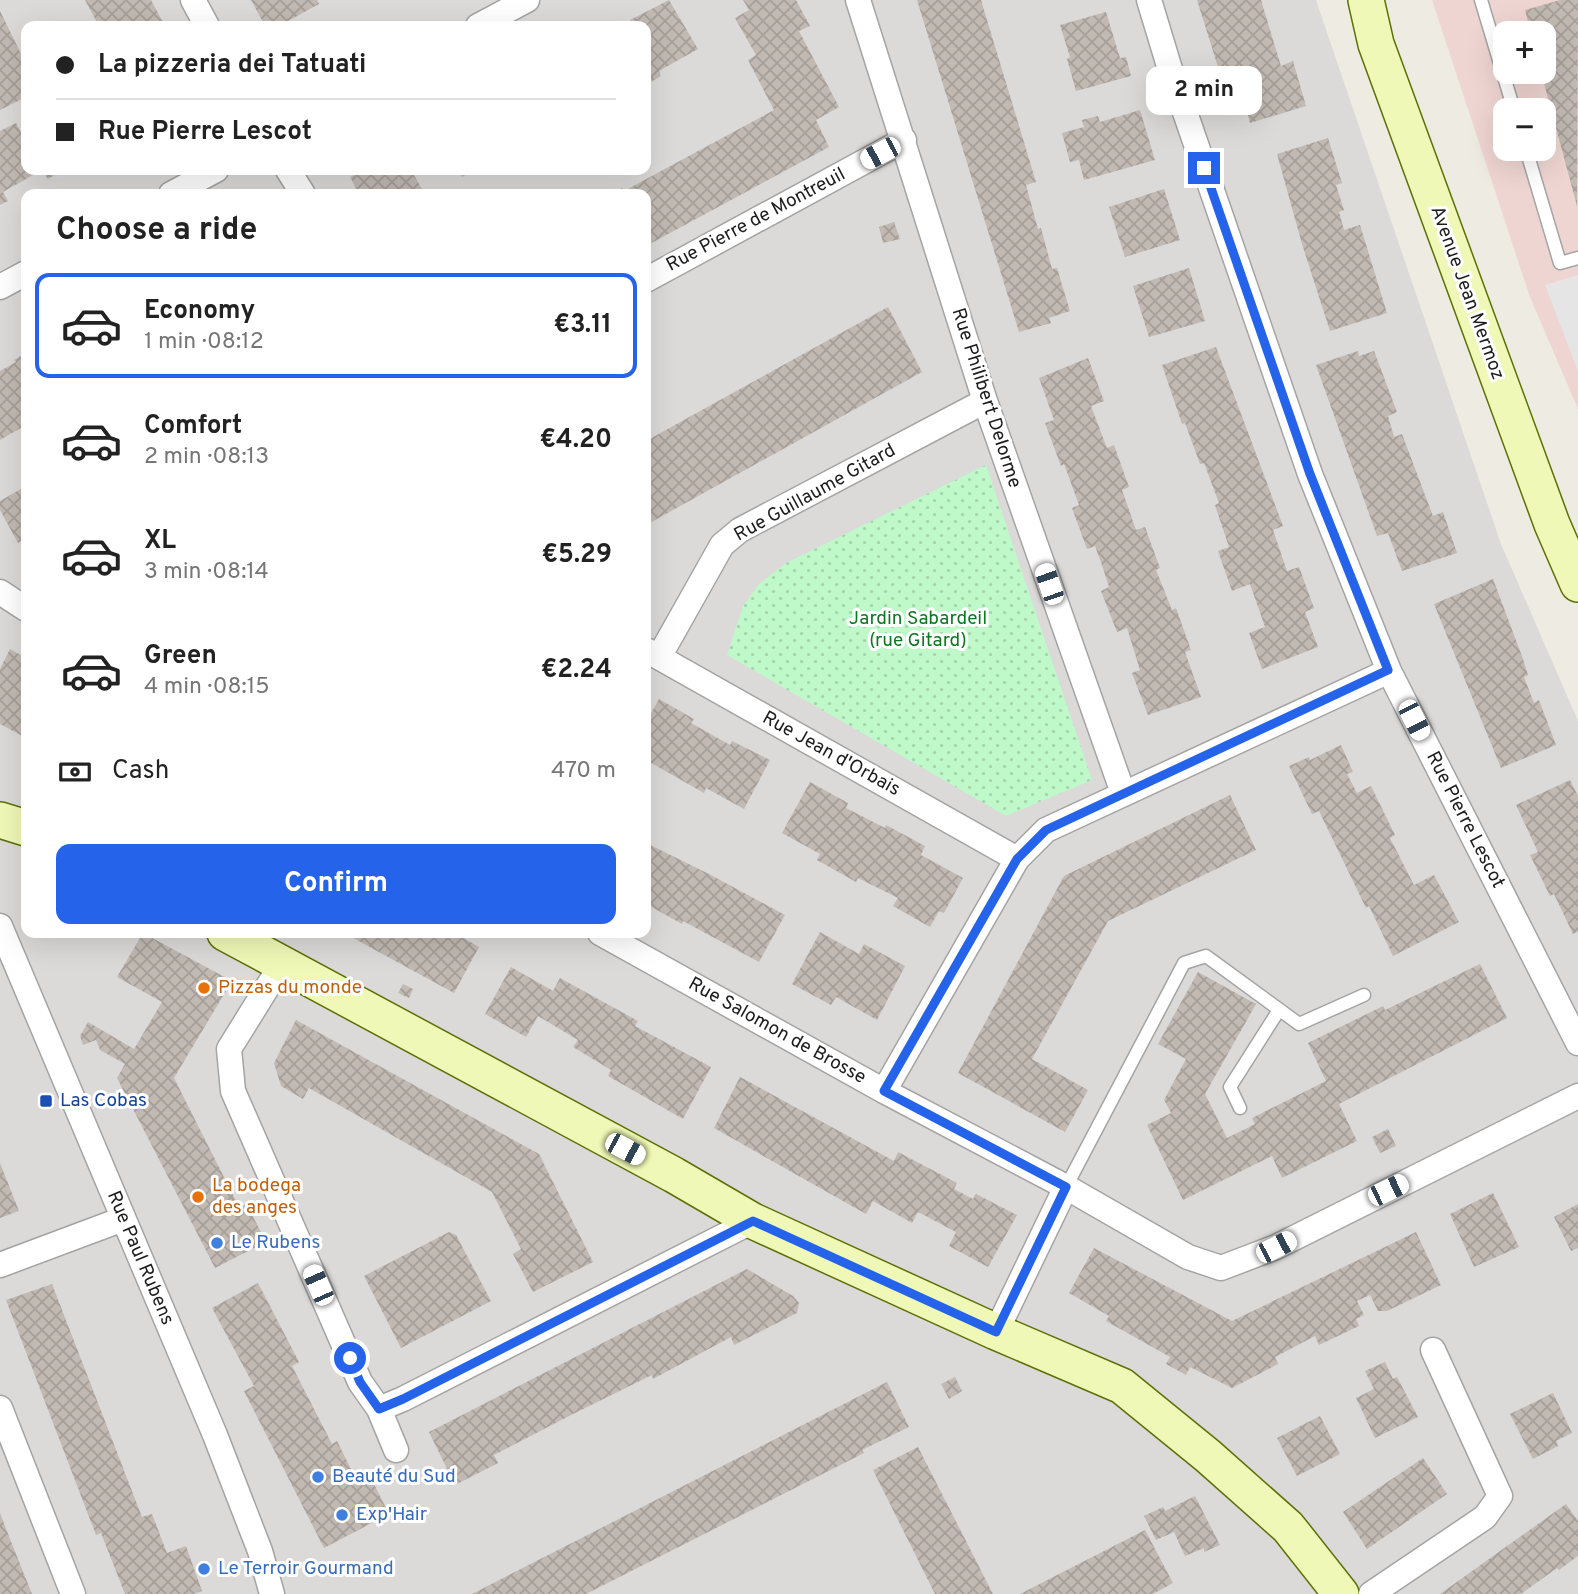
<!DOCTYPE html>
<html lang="en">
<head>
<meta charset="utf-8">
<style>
  :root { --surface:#fff; --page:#f6f6f6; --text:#222; --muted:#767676; --line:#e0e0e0; --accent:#2563eb }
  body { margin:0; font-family:Overpass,sans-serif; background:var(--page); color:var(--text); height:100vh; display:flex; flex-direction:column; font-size:26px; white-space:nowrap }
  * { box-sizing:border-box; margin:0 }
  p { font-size:23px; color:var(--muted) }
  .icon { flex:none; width:38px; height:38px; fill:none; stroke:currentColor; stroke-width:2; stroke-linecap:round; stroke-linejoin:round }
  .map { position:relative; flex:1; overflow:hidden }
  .details { position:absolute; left:21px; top:189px; width:630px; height:749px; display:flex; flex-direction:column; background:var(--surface); border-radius:14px; box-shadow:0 7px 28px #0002 }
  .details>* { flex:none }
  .hud { position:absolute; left:21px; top:21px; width:630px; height:154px; border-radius:14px; box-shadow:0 7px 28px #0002; display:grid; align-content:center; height:154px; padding:0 35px; background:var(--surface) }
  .buttons { position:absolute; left:1493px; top:21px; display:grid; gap:14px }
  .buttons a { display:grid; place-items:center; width:63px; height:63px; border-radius:14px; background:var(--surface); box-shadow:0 7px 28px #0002; font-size:35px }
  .end { position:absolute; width:32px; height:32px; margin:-16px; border:9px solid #2563eb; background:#fff; box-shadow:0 0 0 4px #fff }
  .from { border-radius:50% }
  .bubble { position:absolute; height:49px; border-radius:14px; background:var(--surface); box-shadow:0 7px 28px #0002; font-size:23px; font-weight:700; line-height:49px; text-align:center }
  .car { position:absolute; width:21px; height:42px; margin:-21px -10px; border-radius:9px; box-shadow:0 0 5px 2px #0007; background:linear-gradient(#fff 24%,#345 0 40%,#fff 0 76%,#345 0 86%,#fff 0) }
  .hud b { display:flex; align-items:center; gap:24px; height:66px; font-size:26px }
  .hud b+b { border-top:2px solid var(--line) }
  .hud i { width:18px; height:18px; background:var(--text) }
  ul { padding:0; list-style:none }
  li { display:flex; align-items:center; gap:21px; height:105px; margin:0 14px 10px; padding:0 21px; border:4px solid transparent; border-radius:14px }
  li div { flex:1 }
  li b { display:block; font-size:26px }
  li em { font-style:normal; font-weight:700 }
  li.on { border-color:var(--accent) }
  li>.icon { width:63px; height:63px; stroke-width:1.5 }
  h2 { padding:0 35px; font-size:32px; line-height:84px }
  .pay { display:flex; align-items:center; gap:18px; height:77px; padding:0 35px; font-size:26px }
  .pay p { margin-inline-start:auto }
  .cta { display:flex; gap:14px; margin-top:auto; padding:14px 35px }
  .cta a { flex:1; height:80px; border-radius:14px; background:var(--accent); color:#fff; font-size:28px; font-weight:700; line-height:80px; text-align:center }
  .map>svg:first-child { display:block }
  .residential { fill:#dbdad9; fill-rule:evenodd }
  .commercial { fill:#efd5d1; fill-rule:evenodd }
  .park { fill:url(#park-dots) }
  .parking { fill:#e5e5e5 }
  .building { fill:url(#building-cross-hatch) }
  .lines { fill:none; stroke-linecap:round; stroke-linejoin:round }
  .lane-casing { stroke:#a4a4a4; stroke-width:15 }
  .street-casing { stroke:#a4a4a4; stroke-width:27 }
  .secondary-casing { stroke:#5b7106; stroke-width:38 }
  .lane { stroke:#fff; stroke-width:12 }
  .street { stroke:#fff; stroke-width:24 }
  .secondary { stroke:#eff8b6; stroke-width:35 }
  .route { stroke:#2563eb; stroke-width:9 }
  .food-dot { fill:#e8710a; stroke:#fff; stroke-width:2.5 }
  .transit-dot { fill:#1a4fb4; stroke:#fff; stroke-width:2.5 }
  .shop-dot { fill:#3f7fe0; stroke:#fff; stroke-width:2.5 }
  .labels { text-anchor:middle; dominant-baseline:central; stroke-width:6; stroke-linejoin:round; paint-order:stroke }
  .street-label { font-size:19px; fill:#1d1d1d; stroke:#fff }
  .park-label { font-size:19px; fill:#0c7920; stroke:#fff }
  .food-label { font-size:19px; fill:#c56008; stroke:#fff; text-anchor:start }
  .transit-label { font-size:19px; fill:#164399; stroke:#fff; text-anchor:start }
  .shop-label { font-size:19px; fill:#366cbe; stroke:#fff; text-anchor:start }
</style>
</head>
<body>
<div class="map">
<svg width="1578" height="1594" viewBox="0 0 1578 1594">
  <defs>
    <pattern id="park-dots" width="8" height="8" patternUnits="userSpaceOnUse" patternTransform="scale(1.75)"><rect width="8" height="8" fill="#bff8c9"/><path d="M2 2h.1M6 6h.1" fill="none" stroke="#a4d4ac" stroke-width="1.8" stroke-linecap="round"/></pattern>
    <pattern id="building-cross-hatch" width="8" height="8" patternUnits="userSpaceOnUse" patternTransform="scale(1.75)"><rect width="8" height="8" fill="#c2bab2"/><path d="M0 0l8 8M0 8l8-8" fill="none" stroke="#a69f99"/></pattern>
  </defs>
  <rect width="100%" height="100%" fill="#eeebe2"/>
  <path class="residential" d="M0,0H1316L1501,544L1578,721V1594H0ZM26,26H646V170H26ZM26,194H646V933H26Z"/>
  <path class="commercial" d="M1432,0H1578V409L1530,297ZM1505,33H1544V72H1505ZM1505,110H1544V149H1505Z"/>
  <path class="park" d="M986,465L1092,780L1006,816L727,655L743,606L759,584L786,563Z"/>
  <path class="parking" d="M1578,275V371L1545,285Z"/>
  <path class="building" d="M85,0H151L165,26H99Z
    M251,0H317L319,4L279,26H265Z
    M669,0L698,49L659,71L661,76L646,85V26H633L630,20Z
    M743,0H796L810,26L799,31L839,107L816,120L829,147L646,246V194H611L622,188L624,191L774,110L748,60L756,55L735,18L749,10Z
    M917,0H981L1036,182L1026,185L1038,229L1041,228L1052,269L1057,268L1070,311L1049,318L1051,323L1019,332Z
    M1197,0H1261L1281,66L1293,61L1306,106L1250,123L1237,79L1223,83Z
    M1560,0H1578L1577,206L1541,72H1544V33H1531L1525,10Z
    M0,11L26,64V97L0,110Z
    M1106,12L1120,58L1126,57L1131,76L1076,91L1067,59L1070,57L1060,25Z
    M1140,110L1155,160L1084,180L1079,160L1070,162L1062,133L1084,127L1082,120L1098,116L1100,122Z
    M16,123L26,142V170H63L48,179L42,170L3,192L8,201L0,205V131Z
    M1328,138L1342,183L1336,185L1344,210L1339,212L1344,230L1360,225L1387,313L1330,331L1302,244L1277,154Z
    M363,170H411L422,189L418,192L420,194H359L350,177Z
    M458,170H474L462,177Z
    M1164,189L1180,240L1125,257L1109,207Z
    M894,222L900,239L883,243L879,227Z
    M1189,268L1205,321L1149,337L1133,286Z
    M888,307L922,372L646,525V441Z
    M1216,347L1283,526L1273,530L1287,571L1299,567L1314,608L1305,612L1318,647L1262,669L1249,633L1265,627L1250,584L1232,591L1218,551L1229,547L1215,505L1219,503L1204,463L1200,464L1185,423L1182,424L1162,365Z
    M1358,351L1359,356L1374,351L1397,412L1388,416L1394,437L1402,434L1433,516L1443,512L1457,553L1402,571L1388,533L1377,536L1316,365Z
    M26,353V425L0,440V371L16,362L14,360Z
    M1088,358L1104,401L1091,406L1107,448L1114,445L1129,487L1122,490L1136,530L1145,527L1160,568L1156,570L1172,610L1176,608L1191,650L1185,652L1201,697L1148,715L1132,673L1140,670L1127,628L1117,632L1101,591L1109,587L1102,565L1095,546L1087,549L1072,508L1079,505L1064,464L1061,466L1045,423L1054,420L1039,378Z
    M26,486V545L23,540L18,543L0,510V501Z
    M1493,579L1523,659L1528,675L1524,677L1534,703L1539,700L1556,745L1501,768L1434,604Z
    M10,649L26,658V738L0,724V669Z
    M659,699L694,719L691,723L730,745L732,741L770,760L744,809L706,788L704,793L646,760V722Z
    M1341,745L1353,772L1347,774L1357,793L1371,786L1395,835L1390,838L1414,885L1434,875L1459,922L1393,956L1369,906L1366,908L1319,811L1312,814L1289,766L1309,757L1310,760Z
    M1570,780L1578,796V931L1573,934L1554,894L1550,896L1530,855L1538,852L1516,805Z
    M810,782L848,803L846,808L885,828L886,825L925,846L921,855L963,878L944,913L939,911L930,927L893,906L898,898L858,878L856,882L817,860L820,854L782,833Z
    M1230,795L1256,850L1108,921L1032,1059L1088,1090L1065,1132L958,1073L1064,876Z
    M646,843L709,874L785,915L759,962L683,921L682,924L646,904Z
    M820,932L859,954L864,944L905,966L877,1020L836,997L831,1005L792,984Z
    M143,933L232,981L174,1078L239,1207L246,1203L266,1242L215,1268L117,1078L125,1064L100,1050L96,1040L83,1045L80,1036L88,1022L134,1049L162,1002L117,977Z
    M344,933H455L479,947L454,993Z
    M1480,964L1507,1018L1339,1104L1357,1141L1282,1178L1272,1156L1183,1200L1147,1125L1171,1113L1164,1100L1186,1059L1158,1044L1198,972L1256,1004L1205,1094L1227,1138L1255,1124L1252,1118L1326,1081L1308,1043L1383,1006L1385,1010Z
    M511,967L553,991L560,978L638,1021L635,1026L711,1067L683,1119L608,1076L611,1070L573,1047L578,1040L538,1016L526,1037L485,1014Z
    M403,984L413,989L409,998L398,993Z
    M296,1020L539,1154L593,1262L533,1292L513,1254L521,1249L492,1192L309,1088L303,1099L281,1086L274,1063Z
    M740,1077L894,1161L898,1152L957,1183L954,1189L973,1199L976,1194L1017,1215L988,1267L949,1246L956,1232L918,1212L912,1223L873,1201L866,1214L714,1128Z
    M1388,1129L1396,1146L1380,1153L1372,1137Z
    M0,1163L19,1211L0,1218Z
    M1493,1193L1519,1247L1474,1267L1450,1214Z
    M1578,1204V1248L1571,1251L1554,1217Z
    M449,1232L456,1235L491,1301L401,1348L364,1276Z
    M1416,1232L1441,1285L1387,1311H1378L1370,1295L1357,1301L1364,1315L1356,1319L1359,1326L1319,1345L1315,1336L1275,1357L1278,1364L1232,1388L1190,1367L1186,1375L1166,1364L1170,1357L1106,1321L1109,1316L1069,1293L1094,1248L1232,1321Z
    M747,1269L793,1296L799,1303L797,1313L734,1345L731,1337L653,1379L652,1375L573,1414L494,1455L498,1463L455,1485L429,1432Z
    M258,1283L299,1362L292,1366L332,1444L337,1441L357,1481L369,1474L389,1514L324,1548L244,1391L254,1386L212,1308Z
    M52,1284L142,1517L152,1514L167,1553L186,1546L202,1591L194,1594H125L101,1533L96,1535L6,1300Z
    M1385,1362L1393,1379L1397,1377L1418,1417L1375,1438L1356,1398L1374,1389L1365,1371Z
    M955,1377L962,1391L949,1399L941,1384Z
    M887,1382L909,1427L862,1450L864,1453L586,1594H472Z
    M1553,1393L1572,1433L1556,1441L1558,1446L1533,1459L1510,1414Z
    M1320,1416L1340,1454L1297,1476L1277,1438Z
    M918,1447L993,1594H935L873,1470Z
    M1423,1458L1447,1494L1367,1549L1343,1512Z
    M1195,1496L1220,1545L1204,1552V1548L1185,1556L1174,1532L1156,1540L1144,1516L1163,1507L1165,1511Z
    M1566,1504L1578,1521V1556L1559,1570L1557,1568L1521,1594H1440Z
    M0,1513L10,1539L32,1594H0Z
    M1145,1530L1173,1583L1153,1594H1020Z"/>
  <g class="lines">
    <defs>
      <path id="lane" d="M1481,0L1514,110
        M1526,149L1560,263L1578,258
        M1240,1108L1230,1087L1279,1010
        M1066,1187L1184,963L1206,956L1299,1024L1364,995"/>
      <path id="street" d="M193,0L207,26
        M858,0L985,401L1123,793
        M1149,0L1169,66L1310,474L1389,671L1578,1043
        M478,26L527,0
        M288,170L303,194
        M171,194L216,170
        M646,280L904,140
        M0,287L26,273
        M0,592L26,609
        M646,650L1017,859
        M659,657L722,545L740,530L985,401
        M0,926L215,1435L260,1551L272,1594
        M600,933L884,1091L1066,1187L1188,1257L1221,1268L1276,1247L1578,1096
        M283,962L229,1049L233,1091L360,1382L379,1409L403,1399L753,1221
        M884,1091L1017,859L1046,830L1389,671
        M0,1265L123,1219
        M996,1332L1066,1187
        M0,1408L73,1594
        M379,1409L396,1450
        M1371,1594L1485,1517L1500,1496L1433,1350"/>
      <path id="secondary" d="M1366,0L1376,44L1552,524L1578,584
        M0,820L26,828
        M225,933L674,1175L753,1221L996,1332L1122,1386L1208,1456L1288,1527L1341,1594"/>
    </defs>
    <use href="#lane" class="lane-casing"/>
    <use href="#street" class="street-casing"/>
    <use href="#secondary" class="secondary-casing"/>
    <use href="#lane" class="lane"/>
    <use href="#street" class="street"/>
    <use href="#secondary" class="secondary"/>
  </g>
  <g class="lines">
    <path class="route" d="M350,1358L360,1382L379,1409L403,1399L753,1221L996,1332L1066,1187L884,1091L1017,859L1046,830L1388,670L1310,474L1204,168"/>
  </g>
  <g class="food-dot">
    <circle cx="204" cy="988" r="7"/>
    <circle cx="198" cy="1197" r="7"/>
  </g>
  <rect class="transit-dot" x="39" y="1094" width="14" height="14" rx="3.5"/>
  <g class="shop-dot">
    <circle cx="217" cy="1243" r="7"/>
    <circle cx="318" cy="1477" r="7"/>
    <circle cx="342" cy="1515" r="7"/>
    <circle cx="204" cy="1569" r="7"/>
  </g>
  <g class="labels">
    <g class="street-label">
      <text transform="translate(756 220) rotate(-28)">Rue Pierre de Montreuil</text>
      <text transform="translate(1467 293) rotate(70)">Avenue Jean Mermoz</text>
      <text transform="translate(986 398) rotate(72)">Rue Philibert Delorme</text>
      <text transform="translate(815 493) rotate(-29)">Rue Guillaume Gitard</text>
      <text transform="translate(831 754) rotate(29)">Rue Jean d'Orbais</text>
      <text transform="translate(1465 820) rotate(63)">Rue Pierre Lescot</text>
      <text transform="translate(777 1031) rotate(29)">Rue Salomon de Brosse</text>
      <text transform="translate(140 1258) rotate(67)">Rue Paul Rubens</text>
    </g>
    <g class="park-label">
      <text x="918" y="619">Jardin Sabardeil<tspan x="918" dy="22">(rue Gitard)</tspan></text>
    </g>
    <g class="food-label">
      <text x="218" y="988">Pizzas du monde</text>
      <text x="212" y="1186">La bodega<tspan x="212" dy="22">des anges</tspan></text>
    </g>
    <g class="transit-label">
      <text x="60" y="1101">Las Cobas</text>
    </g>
    <g class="shop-label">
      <text x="231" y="1243">Le Rubens</text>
      <text x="332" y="1477">Beauté du Sud</text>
      <text x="356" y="1515">Exp'Hair</text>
      <text x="218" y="1569">Le Terroir Gourmand</text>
    </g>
  </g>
</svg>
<div class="buttons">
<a>+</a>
<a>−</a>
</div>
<i class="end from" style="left:350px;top:1358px"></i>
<i class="end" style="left:1204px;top:168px"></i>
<div class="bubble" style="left:1146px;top:66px;width:116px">2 min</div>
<i class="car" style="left:880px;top:153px;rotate:242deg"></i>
<i class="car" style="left:1049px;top:584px;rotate:341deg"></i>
<i class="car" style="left:1414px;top:720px;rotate:153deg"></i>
<i class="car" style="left:625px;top:1149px;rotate:118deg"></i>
<i class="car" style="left:1388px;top:1190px;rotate:64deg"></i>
<i class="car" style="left:1276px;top:1247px;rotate:63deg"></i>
<i class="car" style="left:318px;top:1285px;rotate:336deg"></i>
<div class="hud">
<b><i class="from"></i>La pizzeria dei Tatuati</b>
<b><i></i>Rue Pierre Lescot</b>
</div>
<section class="details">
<h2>Choose a ride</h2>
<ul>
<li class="on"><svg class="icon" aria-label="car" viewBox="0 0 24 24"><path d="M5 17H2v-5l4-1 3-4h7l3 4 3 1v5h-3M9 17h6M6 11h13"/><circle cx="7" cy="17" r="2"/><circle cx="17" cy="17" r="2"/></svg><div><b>Economy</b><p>1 min · 08:12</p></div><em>€3.11</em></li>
<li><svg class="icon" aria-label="car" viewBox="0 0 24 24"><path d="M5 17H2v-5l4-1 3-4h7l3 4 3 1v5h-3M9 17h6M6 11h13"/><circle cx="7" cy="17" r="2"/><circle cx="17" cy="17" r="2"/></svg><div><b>Comfort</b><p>2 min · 08:13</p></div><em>€4.20</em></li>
<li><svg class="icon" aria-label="car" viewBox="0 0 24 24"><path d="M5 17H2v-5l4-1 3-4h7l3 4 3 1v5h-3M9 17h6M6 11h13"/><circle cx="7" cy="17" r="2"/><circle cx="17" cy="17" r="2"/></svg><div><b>XL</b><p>3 min · 08:14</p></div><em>€5.29</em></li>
<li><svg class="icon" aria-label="car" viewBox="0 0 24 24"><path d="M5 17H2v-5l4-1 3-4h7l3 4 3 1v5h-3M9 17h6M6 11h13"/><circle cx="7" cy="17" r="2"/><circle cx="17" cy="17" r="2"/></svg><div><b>Green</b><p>4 min · 08:15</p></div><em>€2.24</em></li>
</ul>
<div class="pay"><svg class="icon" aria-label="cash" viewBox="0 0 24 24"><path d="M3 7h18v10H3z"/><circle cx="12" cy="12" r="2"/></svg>Cash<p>470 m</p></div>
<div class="cta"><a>Confirm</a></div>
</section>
</div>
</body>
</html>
